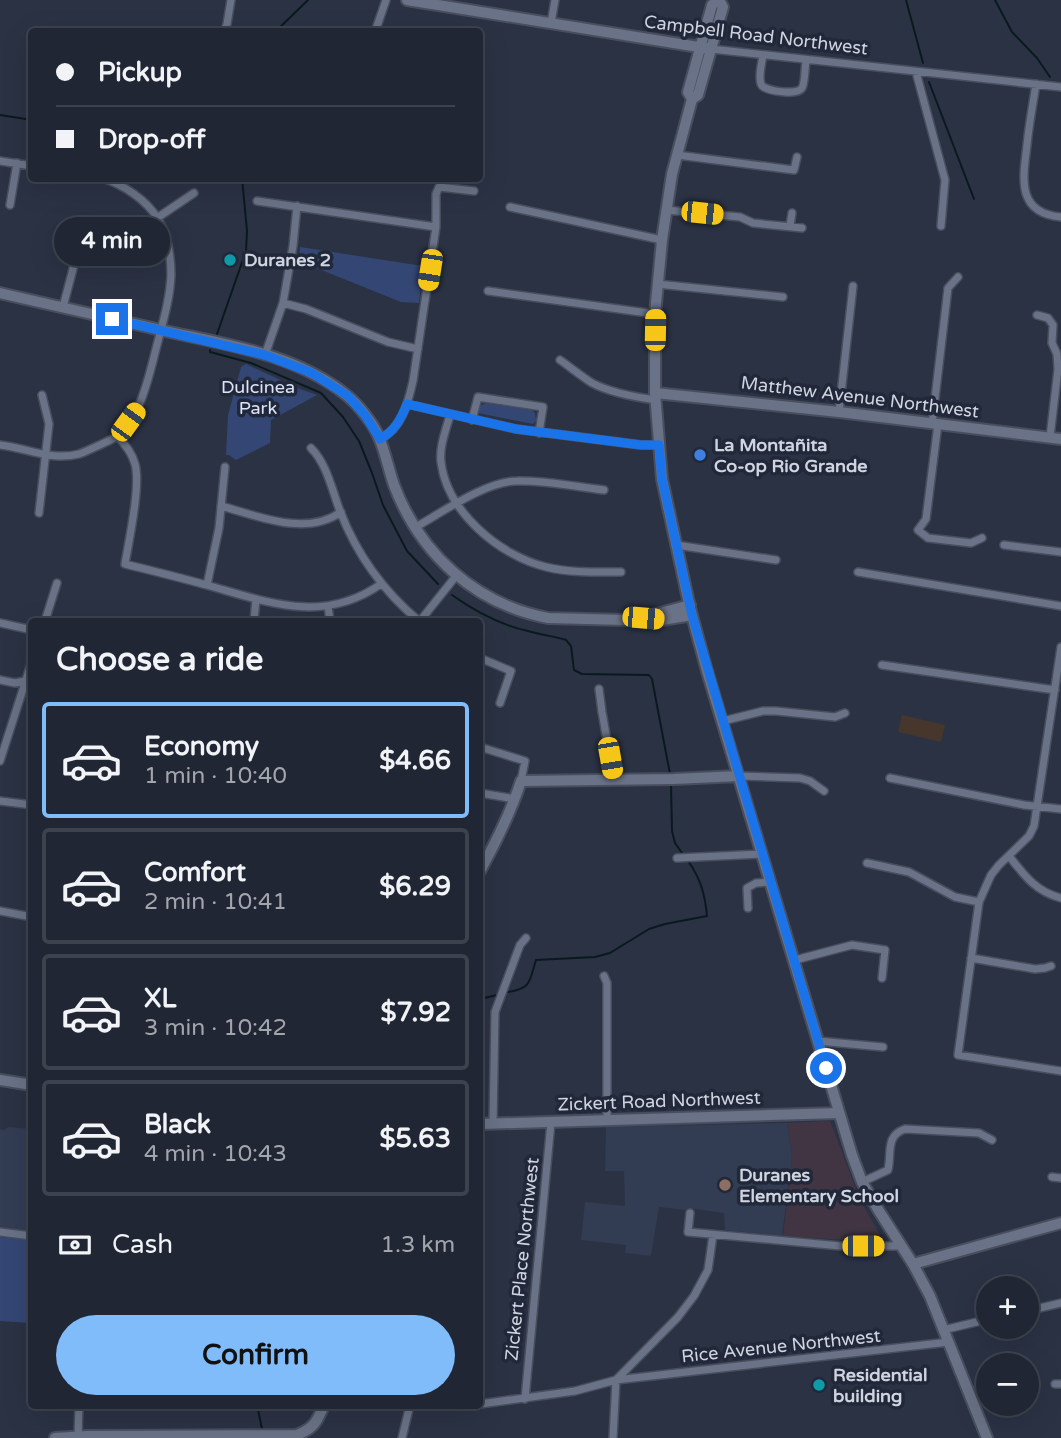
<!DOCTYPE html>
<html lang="en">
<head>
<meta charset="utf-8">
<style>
  :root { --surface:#202633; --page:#282e3b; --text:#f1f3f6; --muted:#a2a5ac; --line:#3d434e; --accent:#81bcfa }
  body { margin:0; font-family:"Varela Round",sans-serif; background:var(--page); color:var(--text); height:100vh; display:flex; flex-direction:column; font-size:26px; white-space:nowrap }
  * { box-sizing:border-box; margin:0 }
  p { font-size:23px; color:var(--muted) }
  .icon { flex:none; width:38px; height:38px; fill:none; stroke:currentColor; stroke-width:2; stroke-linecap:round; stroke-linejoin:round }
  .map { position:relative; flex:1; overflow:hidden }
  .drawer { position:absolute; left:28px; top:618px; width:455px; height:791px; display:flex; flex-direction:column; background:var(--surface); border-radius:7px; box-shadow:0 7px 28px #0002,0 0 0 2px var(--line) }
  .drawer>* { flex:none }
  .guide { position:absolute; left:28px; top:28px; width:455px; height:154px; border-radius:7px; box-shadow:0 7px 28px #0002,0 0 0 2px var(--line); display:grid; align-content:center; height:154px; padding:0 28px; background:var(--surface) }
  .tools { position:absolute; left:976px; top:1276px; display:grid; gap:14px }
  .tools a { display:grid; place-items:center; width:63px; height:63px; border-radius:50%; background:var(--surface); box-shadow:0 7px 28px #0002,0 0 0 2px var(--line); font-size:35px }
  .end { position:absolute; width:32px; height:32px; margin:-16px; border:9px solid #1a73e8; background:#fff; box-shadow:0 0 0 4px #fff }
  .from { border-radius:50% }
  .bubble { position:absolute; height:49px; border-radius:24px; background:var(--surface); box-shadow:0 7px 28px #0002,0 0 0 2px var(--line); font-size:23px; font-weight:700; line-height:49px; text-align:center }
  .car { position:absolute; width:21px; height:42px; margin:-21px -10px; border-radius:9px; box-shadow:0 0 5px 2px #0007; background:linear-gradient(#f5c518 24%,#345 0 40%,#f5c518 0 76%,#345 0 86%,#f5c518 0) }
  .guide b { display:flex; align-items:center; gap:24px; height:66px; font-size:26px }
  .guide b+b { border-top:2px solid var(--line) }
  .guide i { width:18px; height:18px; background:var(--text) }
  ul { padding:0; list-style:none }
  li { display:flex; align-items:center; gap:21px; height:116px; margin:0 14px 10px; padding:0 14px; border:4px solid var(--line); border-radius:7px }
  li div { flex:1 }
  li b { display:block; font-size:26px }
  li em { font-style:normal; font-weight:700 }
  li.selected { border-color:var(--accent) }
  li>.icon { width:63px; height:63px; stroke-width:1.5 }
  h2 { padding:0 28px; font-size:32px; line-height:84px }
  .pay { display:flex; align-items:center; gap:18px; height:77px; padding:0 28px; font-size:26px }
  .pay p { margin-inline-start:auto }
  .button { display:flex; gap:14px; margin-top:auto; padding:14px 28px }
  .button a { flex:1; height:80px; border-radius:42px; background:var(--accent); color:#111; font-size:28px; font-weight:700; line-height:80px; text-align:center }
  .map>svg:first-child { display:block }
  .commercial { fill:#413544 }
  .industrial { fill:#47362c }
  .built { fill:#323c53 }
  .green { fill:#344674 }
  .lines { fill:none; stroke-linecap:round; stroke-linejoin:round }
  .stream { stroke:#091a1f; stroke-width:2 }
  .street-casing { stroke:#484e5d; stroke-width:10 }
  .secondary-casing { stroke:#484e5d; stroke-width:14 }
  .street { stroke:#697286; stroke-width:7 }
  .secondary { stroke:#697286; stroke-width:10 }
  .route { stroke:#1a73e8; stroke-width:9 }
  .culture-dot { fill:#0f9aa8; stroke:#212839; stroke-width:2.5 }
  .shop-dot { fill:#3f7fe0; stroke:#212839; stroke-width:2.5 }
  .education-dot { fill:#8d6e63; stroke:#212839; stroke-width:2.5 }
  .labels { text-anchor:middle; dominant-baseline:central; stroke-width:7; stroke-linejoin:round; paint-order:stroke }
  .street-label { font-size:18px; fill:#cfd5e0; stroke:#212839 }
  .poi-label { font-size:18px; font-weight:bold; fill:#cfd5e0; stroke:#212839; text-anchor:start }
  .park-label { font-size:18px; fill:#dbe4f9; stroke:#212839 }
</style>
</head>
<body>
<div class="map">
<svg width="1061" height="1438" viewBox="0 0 1061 1438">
  <rect width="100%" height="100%" fill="#2b3244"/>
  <path class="commercial" d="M830,1121L861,1202L880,1235L876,1242L783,1236L792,1157L787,1123Z"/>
  <path class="industrial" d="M902,715L945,725L941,742L898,732Z"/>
  <path class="built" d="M787,1123L792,1157L782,1236L725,1230L724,1213L688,1208L686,1210L659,1207L651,1256L625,1253L626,1245L581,1240L585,1202L625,1206L624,1171H605L606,1127Z
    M9,1127L31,1129V1234L0,1230V1129L4,1130Z"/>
  <path class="green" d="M300,247L423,266L419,303L401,302L299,261Z
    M246,364L300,389L317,395L271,420L270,443L236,460L229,455H226L228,415L241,367Z
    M486,403L532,410L535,413L536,421L533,424L478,413L480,406Z
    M0,1237L31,1240V1323L0,1321Z"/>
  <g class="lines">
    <path class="stream" d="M906,0L923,63
      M995,0L1012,32L1037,58L1050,77
      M275,32L308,0
      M929,82L974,199
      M0,115L32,120
      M217,334L246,251L247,231L242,178
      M210,350V352L251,363L321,393L343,417L359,441L372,473L383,505L407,551L438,584
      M452,595C476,612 500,625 528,631C541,635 554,636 566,640L571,646L574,670L582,674L649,675L652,679L670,774
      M671,784L672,831L675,843L682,853
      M508,992C532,988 529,982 536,960L595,957L610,953L649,929L665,924L707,916C705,895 701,879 688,861
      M480,999L497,995
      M257,1405L262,1429"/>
    <defs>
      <path id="street" d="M551,23L555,0
        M224,32L227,24L231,0
        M375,32L386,0
        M711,49L1061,87
        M763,55C762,63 758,76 761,84C763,91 797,96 802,88C805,84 805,66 806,60
        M916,72L945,180L941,226
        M1036,84C1033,104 1029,124 1027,145C1023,178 1016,213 1061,217
        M677,155L794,170L797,157
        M0,161L32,166
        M257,201L436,227
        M10,205L17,163
        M510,207L662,240
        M666,210L740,217L753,223L802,228
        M157,218L194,193
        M790,226L792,213
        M657,284L783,297
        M488,291L655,314
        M283,303L306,309L388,342L418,349
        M63,307L74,265
        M1037,315L1048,318L1053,325L1052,343L1057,354L1058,369L1050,437
        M265,355L283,303L293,246L297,206
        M560,360C570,367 581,376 592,383C611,393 634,397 656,400
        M407,404L516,429L641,445H659
        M839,412L853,286
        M450,415C446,430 439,447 441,462C447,512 500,556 546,567C570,573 596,572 621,572
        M472,420L478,397L543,407L539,433
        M932,424L948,288L958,277
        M938,424L926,519L918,530L928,538L971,543L982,538
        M117,436C125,444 132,453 135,464C141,485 129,540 125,564C153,571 182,578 210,586C270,603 324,624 381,584
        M380,439C402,428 408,403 413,381L436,227V194L439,187L474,191
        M0,445C26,448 52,461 79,454C85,452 113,439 118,436C124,430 135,413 139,405C147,387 151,368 156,349C162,325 170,300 171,275C171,256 168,236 158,219C146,199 123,185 103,178
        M311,448C327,464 332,490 340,511C357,555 383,591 419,621
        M221,506C258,516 306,537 341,512
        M39,513L49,424L42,395
        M414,528C441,513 486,481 517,481C546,480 576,487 604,490
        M676,545L776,560
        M1004,545L1061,552
        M858,572L1061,606
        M207,585L219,528L225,467
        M328,606L330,621
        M45,621L57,583
        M254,621L256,599
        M420,621L456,576
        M0,623L32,630
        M1061,647L1034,826L1029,836L999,865L991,875L979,902L958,1055L1061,1071
        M480,658L511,671L500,703
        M882,665L1055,690
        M0,680L15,683L25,681L32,682
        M599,689L602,712L614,780
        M723,721L763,711H776L835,717L845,713
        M480,747L525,761L521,781
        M0,761L32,661
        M739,776L800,778L810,781L824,791
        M890,778L1024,805L1061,809
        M480,793L515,799
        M0,801L32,805
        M1009,856C1024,875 1036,892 1061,898
        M677,858L762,854
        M867,863L909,872L955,897L979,902
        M748,908L747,888L756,883L770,882
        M0,911L32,917
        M971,958L1035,969L1045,968L1051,966
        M795,960L852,945L885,950L882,978
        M604,976L607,983V1120
        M818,1041L883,1047
        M493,1123L495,1012L520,945L526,938
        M1052,1177L1061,1178
        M862,1182L888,1170C892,1152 885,1136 905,1129L979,1133L992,1140
        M690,1213L688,1232L841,1246H901
        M0,1232L32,1236
        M1027,1311L1061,1303
        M943,1330L989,1319
        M1055,1384H1061
        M525,1399L551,1122
        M480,1404L575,1391L616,1380L678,1317L694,1296L708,1270L713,1235
        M78,1436L79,1405
        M402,1438L410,1405
        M613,1438L616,1380L949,1342"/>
      <path id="secondary" d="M407,0L711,49
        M719,0L712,5L688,92L692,99L672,174L662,240L655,314V393L662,479L690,608L707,671L852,1155L862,1182L879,1211L913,1264L930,1296L987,1438
        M692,99L698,95L723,7L719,0
        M0,293C54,305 107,318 161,330C223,344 293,353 345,394C357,403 375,425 380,440C386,455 389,471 394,485C420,554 475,604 548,618L626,620L643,618L662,620L692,615
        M655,393L839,412L1061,439
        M649,616L690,605
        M480,871C496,842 511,812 521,781L674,779L739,776
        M0,1080L32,1085
        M480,1124L839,1113
        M913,1264L1061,1223
        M55,1438L87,1436L297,1435C314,1428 317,1422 324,1405"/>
    </defs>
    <use href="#street" class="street-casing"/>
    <use href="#secondary" class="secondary-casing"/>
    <use href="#street" class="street"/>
    <use href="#secondary" class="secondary"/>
  </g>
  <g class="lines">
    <path class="route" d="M112,319L265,355L312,373L348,396L365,415L380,439C395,431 401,419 407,404L516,429L641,445H659L662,479L692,615L826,1068"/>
  </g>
  <g class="culture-dot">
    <circle cx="230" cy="260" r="7"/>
    <circle cx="819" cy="1385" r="7"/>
  </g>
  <circle class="shop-dot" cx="700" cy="455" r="7"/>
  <circle class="education-dot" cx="725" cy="1185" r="7"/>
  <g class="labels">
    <g class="street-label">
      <text transform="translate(756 35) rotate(7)">Campbell Road Northwest</text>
      <text transform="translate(860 397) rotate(7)">Matthew Avenue Northwest</text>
      <text transform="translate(659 1101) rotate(-2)">Zickert Road Northwest</text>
      <text transform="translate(522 1259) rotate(-84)">Zickert Place Northwest</text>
      <text transform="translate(781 1346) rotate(-6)">Rice Avenue Northwest</text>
    </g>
    <g class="poi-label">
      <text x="244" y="260">Duranes 2</text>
      <text x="714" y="445">La Montañita<tspan x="714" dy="21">Co-op Rio Grande</tspan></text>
      <text x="739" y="1175">Duranes<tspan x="739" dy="21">Elementary School</tspan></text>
      <text x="833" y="1375">Residential<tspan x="833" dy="21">building</tspan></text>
    </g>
    <g class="park-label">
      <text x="258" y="387">Dulcinea<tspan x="258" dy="21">Park</tspan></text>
    </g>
  </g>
</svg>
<div class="tools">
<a>+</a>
<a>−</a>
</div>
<i class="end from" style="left:826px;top:1068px"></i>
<i class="end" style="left:112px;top:319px"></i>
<div class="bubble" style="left:54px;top:217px;width:116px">4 min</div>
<i class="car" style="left:702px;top:213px;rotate:96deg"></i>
<i class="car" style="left:430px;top:270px;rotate:189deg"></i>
<i class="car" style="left:655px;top:330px;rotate:1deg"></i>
<i class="car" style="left:128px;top:422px;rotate:36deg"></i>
<i class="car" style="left:643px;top:618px;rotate:95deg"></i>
<i class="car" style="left:610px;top:758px;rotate:170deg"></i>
<i class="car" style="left:863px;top:1246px;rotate:90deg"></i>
<div class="guide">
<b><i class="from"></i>Pickup</b>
<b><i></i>Drop-off</b>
</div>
<section class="drawer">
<h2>Choose a ride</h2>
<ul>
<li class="selected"><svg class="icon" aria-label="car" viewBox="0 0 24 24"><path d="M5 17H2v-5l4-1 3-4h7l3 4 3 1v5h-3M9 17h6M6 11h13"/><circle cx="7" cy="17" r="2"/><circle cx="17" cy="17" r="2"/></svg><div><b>Economy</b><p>1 min · 10:40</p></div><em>$4.66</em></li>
<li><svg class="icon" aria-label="car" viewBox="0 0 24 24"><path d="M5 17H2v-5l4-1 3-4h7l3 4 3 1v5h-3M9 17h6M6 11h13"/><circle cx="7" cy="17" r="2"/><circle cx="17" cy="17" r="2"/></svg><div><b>Comfort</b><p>2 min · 10:41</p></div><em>$6.29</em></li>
<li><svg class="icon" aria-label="car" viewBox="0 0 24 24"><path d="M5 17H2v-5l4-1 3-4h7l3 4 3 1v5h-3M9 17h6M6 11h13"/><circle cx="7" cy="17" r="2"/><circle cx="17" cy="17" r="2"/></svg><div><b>XL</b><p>3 min · 10:42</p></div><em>$7.92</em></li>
<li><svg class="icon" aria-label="car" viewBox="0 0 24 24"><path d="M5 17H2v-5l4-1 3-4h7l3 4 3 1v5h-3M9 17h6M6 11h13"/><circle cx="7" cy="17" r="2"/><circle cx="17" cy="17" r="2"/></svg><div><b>Black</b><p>4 min · 10:43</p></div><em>$5.63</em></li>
</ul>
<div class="pay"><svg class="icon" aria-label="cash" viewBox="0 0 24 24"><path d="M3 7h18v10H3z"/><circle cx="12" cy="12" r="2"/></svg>Cash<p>1.3 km</p></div>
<div class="button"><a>Confirm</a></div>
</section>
</div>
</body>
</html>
